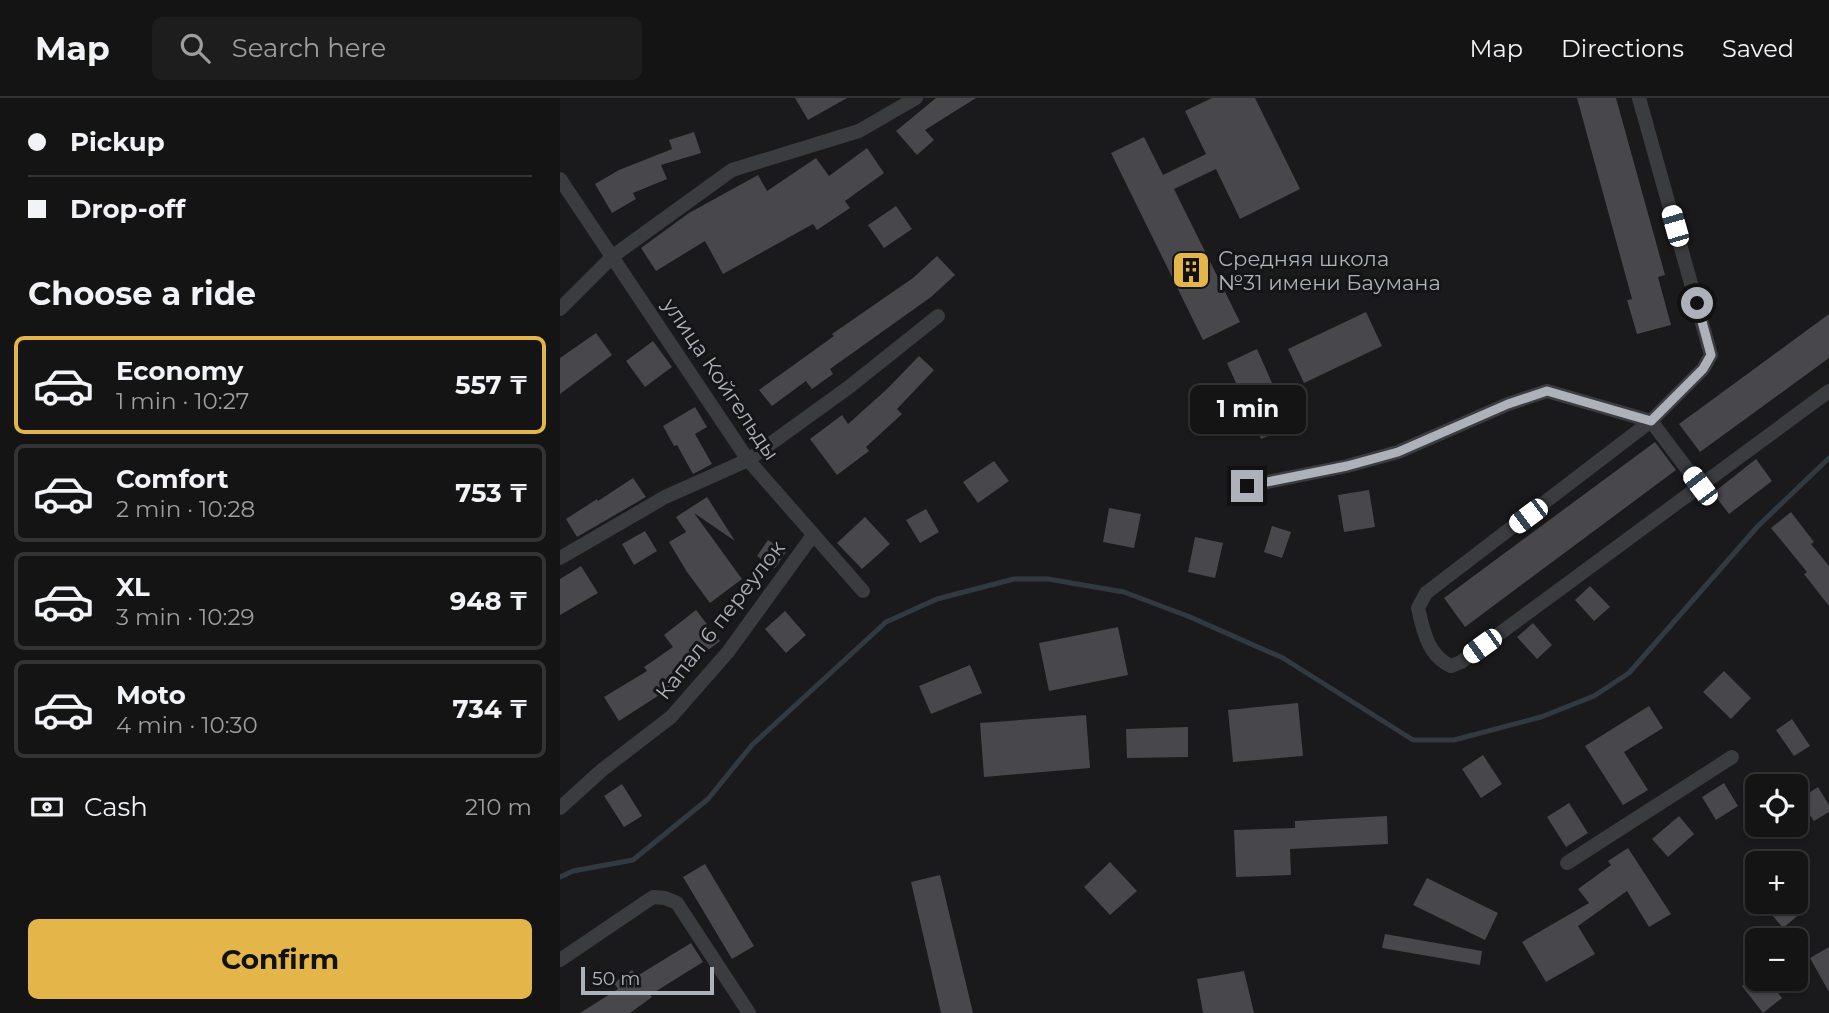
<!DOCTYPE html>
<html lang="en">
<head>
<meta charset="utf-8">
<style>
  :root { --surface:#141415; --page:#1d1d1e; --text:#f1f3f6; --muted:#9d9ea0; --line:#333334; --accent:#e4b649 }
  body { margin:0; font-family:Montserrat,sans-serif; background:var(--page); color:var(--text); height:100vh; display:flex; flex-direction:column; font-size:26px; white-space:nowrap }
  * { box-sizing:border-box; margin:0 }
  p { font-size:23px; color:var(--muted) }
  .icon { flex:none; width:38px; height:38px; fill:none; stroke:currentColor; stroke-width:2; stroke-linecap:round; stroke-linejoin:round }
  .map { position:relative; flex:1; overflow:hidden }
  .panel { display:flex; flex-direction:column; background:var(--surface); width:560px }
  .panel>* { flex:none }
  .guide { display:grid; align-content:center; height:154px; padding:0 28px; background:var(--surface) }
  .fabs { position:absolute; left:1185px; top:676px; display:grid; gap:14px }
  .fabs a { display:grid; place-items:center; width:63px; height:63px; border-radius:10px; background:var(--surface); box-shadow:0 2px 5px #0004,0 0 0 2px var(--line); font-size:35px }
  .scale { position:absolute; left:21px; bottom:18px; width:133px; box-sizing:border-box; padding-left:7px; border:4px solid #adb1ba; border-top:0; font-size:19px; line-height:24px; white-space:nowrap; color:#adb1ba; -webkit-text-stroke:5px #151517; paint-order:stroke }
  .end { position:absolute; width:32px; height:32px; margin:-16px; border:9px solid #adb1ba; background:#111; box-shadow:0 0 0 4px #111 }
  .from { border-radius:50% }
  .bubble { position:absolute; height:49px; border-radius:10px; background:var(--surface); box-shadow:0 2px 5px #0004,0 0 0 2px var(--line); font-size:23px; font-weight:700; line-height:49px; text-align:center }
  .car { position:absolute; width:21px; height:42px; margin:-21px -10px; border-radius:9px; box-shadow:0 0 5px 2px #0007; background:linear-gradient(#fff 24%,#345 0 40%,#fff 0 76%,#345 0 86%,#fff 0) }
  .guide b { display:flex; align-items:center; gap:24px; height:66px; font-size:26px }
  .guide b+b { border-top:2px solid var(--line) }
  .guide i { width:18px; height:18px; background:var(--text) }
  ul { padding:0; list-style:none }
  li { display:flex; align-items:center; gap:21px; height:98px; margin:0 14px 10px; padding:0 14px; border:4px solid var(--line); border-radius:10px }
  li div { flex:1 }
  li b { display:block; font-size:26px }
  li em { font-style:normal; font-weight:700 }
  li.selected { border-color:var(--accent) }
  li>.icon { width:63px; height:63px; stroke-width:1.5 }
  h2 { padding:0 28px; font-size:32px; line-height:84px }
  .pay { display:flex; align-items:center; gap:18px; height:77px; padding:0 28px; font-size:26px }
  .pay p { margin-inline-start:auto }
  .primary-button { display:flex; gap:14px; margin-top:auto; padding:14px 28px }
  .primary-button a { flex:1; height:80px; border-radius:10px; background:var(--accent); color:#111; font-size:28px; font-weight:700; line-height:80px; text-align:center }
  header { display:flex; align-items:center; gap:42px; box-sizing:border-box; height:98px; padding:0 35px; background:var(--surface); border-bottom:2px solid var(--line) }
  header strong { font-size:33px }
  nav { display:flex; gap:38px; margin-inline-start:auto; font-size:24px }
  .search { width:490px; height:63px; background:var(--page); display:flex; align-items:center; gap:18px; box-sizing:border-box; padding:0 24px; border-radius:10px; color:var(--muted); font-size:26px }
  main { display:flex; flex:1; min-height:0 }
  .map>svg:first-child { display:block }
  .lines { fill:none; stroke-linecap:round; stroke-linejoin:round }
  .stream { stroke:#323a41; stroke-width:5 }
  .building { fill:#47474c }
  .street { stroke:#3b3c40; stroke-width:14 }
  .route { stroke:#adb1ba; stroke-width:9 }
  .labels { text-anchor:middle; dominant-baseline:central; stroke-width:6; stroke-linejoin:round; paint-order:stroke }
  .poi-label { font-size:21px; fill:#adb1ba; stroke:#151517; text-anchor:start }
  .street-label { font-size:21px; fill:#adb1ba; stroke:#151517 }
</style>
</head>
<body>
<header>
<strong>Map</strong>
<div class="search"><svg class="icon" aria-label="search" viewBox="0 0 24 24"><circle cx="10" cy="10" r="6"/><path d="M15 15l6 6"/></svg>Search here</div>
<nav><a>Map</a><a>Directions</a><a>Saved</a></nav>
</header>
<main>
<section class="panel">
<div class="guide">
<b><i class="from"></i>Pickup</b>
<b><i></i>Drop-off</b>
</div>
<h2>Choose a ride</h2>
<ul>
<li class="selected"><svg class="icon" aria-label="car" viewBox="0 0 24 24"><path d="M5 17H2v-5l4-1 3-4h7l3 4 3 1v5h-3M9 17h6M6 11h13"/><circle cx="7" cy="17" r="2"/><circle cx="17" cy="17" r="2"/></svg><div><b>Economy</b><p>1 min · 10:27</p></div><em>557 ₸</em></li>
<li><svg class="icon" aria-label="car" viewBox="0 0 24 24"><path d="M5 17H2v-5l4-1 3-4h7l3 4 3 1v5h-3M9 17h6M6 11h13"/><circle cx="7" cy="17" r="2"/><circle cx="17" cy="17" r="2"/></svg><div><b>Comfort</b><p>2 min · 10:28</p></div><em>753 ₸</em></li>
<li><svg class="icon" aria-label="car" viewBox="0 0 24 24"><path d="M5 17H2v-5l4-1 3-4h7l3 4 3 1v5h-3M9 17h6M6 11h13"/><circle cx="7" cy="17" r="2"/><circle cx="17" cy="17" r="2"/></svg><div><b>XL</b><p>3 min · 10:29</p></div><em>948 ₸</em></li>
<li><svg class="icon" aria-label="car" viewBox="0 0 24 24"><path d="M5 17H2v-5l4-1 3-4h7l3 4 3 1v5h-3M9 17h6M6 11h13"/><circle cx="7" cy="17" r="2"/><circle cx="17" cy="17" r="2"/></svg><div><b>Moto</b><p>4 min · 10:30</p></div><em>734 ₸</em></li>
</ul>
<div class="pay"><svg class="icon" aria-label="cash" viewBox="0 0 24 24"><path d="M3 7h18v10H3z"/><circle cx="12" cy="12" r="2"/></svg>Cash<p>210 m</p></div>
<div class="primary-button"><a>Confirm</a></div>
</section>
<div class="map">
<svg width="1269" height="915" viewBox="0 0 1269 915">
  <rect width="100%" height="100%" fill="#1a1a1c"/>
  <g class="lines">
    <path class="stream" d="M0,779L13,773L73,762L148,701L192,647L326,524L377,501L454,481H488L564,494L630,519L723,560L853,642H894L981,619L1034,598L1069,575L1198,428L1269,360"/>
  </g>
  <path class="building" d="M235,0H287L248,22Z
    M376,0H416L365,32L374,42L357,57L336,33Z
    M652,0H695L740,91L680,121L656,71L614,91L680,224L643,242L551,55L584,39L603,77L646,56L625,13Z
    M1017,0H1056L1105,177L1098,179L1111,227L1077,236L1067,202L1072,201Z
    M134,34L141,55L101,67L107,81L73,95L76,101L52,115L35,86L59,72L112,51L109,42Z
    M307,50L324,75L285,103L290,110L257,132L253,126L163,176L145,143L96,173L81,150L129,115L198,77L207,93L256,60L269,78Z
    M336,108L352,131L324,150L308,127Z
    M377,158L395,177L371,199L270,271L273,276L252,291L246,283L212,308L199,292L274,238L272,236L353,180Z
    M806,214L822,248L744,285L728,251Z
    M1269,216V260L1140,354L1119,326Z
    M36,235L52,257L0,296V260Z
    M93,243L112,269L85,289L66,263Z
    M697,251L731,328L701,341L667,265Z
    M359,258L374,272L337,311L342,316L306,349L309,353L277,377L250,341L282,317L288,326L327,291Z
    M135,309L147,329L135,336L152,366L133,376L117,347L114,348L103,328Z
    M1095,344L1116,372L905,529L884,500Z
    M1196,361L1212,383L1169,416L1153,395Z
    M434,363L449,383L418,405L403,384Z
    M73,380L86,399L17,439L6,421L37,401L38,403Z
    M809,392L815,429L784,434L778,397Z
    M147,399L175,443L134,415L182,481L150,505L127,474L109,444L126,434L116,419Z
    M549,410L581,416L574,450L543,444Z
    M366,411L379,434L360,445L346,422Z
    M1231,414L1254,444L1251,446L1269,468V508L1244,476L1247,474L1211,430Z
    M305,419L330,446L302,471L277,445Z
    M712,428L731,434L722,460L704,454Z
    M85,433L97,453L74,467L62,446Z
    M635,439L663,445L655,480L628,474Z
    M208,442L226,454L215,470L197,458Z
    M21,468L38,495L0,517V481Z
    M1030,488L1050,509L1034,523L1015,502Z
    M136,512L160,543L119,574L124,581L59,623L44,599L87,573L84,569L113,549L104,537Z
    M225,513L246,537L226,555L205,531Z
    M973,525L992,547L977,561L957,539Z
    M558,529L568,577L489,593L479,545Z
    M410,567L422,595L371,616L359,588Z
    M1164,573L1191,600L1171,621L1143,594Z
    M738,605L743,658L673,664L668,612Z
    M1089,608L1103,630L1064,654L1088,692L1063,707L1025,648Z
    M526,617L530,670L424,679L420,625Z
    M1232,621L1250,648L1234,658L1216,632Z
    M628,629V659L567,660L566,631Z
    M923,657L942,686L921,700L902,671Z
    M1164,685L1178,708L1156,722L1142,699Z
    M62,686L82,718L64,729L44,698Z
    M1258,689L1269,707V714L1254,723L1239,701Z
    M1009,705L1028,735L1006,749L987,719Z
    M827,718L828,746L730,751L731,777L676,779L674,732L735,730V723Z
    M1119,718L1134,736L1108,759L1092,741Z
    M1068,750L1111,816L1089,829L1067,793L1018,828L1035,856L986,884L962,844L1029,805L1018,791L1051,767L1048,763Z
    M550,764L577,793L550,817L524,789Z
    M145,766L194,848L172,861L123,779Z
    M380,777L413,915H381L351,784Z
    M867,780L938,815L925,842L853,807Z
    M1216,803H1231L1241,815L1223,830L1207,811Z
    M825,836L922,853L920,867L822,850Z
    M131,845L143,864L90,897L92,899L70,915H20L58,891L54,885L72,872L77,878Z
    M1269,849V894L1250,860Z
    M684,873L694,915H643L637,881Z
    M1193,880H1207L1222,900L1203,915L1182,888Z"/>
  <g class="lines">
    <path class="street" d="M1079,0L1151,257L1143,271L1091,323L866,495L858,510C863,532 868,558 891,568L901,564L1269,293
      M0,81L188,362L303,493
      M0,211L53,158L172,72L299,33L356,0
      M687,388L787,368L838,354L948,306L987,293L1091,323L1140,388
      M0,460L105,399L188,362L289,289L378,218
      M0,710L42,672L111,619L168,554L253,437
      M1007,765L1172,659
      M0,862L93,799L105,800L117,805L189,915"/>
  </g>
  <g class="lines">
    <path class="route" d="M687,388L787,368L838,354L948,306L987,293L1091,323L1143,271L1151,257L1137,205"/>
  </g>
  <defs>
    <symbol id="building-square" viewBox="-11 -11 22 22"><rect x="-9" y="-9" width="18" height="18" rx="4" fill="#e4b649" stroke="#151517"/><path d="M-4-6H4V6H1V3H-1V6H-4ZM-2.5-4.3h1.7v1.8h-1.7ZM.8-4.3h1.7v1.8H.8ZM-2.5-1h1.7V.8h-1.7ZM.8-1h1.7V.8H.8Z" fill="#111"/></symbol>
  </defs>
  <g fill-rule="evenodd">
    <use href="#building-square" x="609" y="150" width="44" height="44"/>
  </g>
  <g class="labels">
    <g class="poi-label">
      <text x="658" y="160">Средняя школа<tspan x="658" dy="24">№31 имени Баумана</tspan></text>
    </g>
    <g class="street-label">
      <text transform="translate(161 281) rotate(56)">улица Койгельды</text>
      <text transform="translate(160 522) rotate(-52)">Капал 6 переулок</text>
    </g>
  </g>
</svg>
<div class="fabs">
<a><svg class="icon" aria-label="locate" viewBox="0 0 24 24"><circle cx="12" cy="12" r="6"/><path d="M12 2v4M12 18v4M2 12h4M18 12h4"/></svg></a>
<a>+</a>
<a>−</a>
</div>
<div class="scale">50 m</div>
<i class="end from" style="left:1137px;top:205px"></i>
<i class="end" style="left:687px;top:388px"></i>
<div class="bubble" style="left:630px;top:287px;width:116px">1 min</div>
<i class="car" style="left:1115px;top:128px;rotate:344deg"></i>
<i class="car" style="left:1140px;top:388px;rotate:323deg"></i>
<i class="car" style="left:968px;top:418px;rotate:233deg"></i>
<i class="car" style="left:922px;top:548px;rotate:234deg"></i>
</div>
</main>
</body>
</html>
